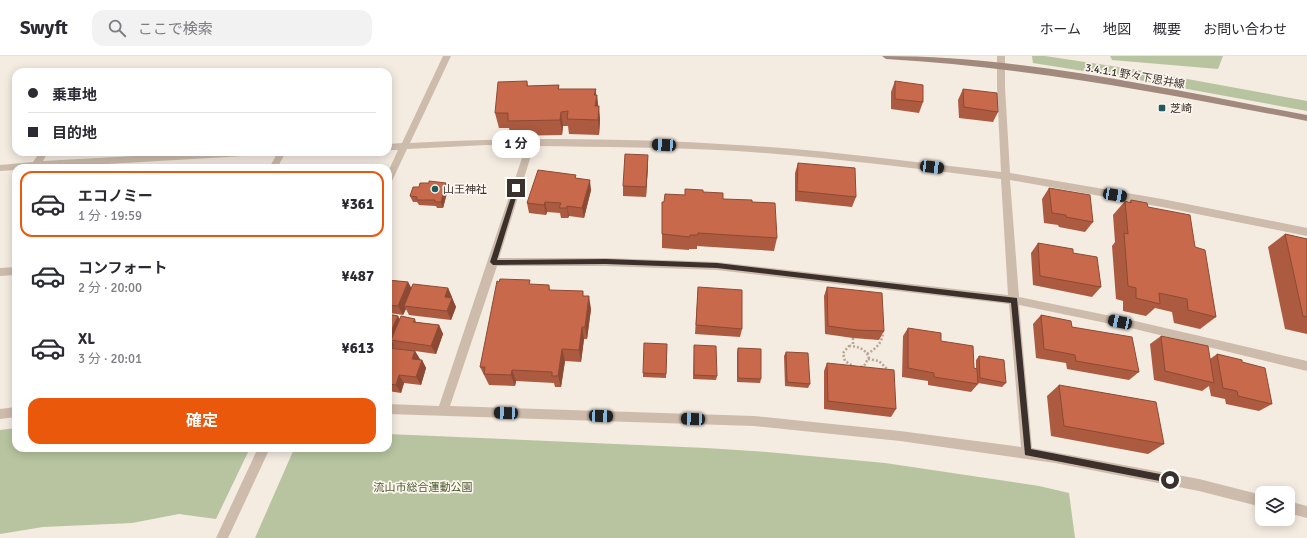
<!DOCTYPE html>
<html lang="ja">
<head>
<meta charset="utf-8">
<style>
  :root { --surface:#fff; --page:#f2f2f3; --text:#2b2b33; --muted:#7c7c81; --line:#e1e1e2; --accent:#ea580c }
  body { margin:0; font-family:Signika,"Noto Sans JP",sans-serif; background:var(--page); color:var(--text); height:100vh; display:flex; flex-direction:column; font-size:15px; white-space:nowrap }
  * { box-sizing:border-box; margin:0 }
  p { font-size:13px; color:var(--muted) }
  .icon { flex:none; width:22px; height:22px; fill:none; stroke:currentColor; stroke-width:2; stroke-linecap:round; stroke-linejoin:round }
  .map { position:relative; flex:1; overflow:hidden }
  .panel { position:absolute; left:12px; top:108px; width:380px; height:288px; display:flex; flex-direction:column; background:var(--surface); border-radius:12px; box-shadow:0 2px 10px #0003 }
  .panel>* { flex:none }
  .banner { position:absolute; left:12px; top:12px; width:380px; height:88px; border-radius:12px; box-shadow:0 2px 10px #0003; display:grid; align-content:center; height:88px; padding:0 16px; background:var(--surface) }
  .fabs { position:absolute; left:1255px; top:430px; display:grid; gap:8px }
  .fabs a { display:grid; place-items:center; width:40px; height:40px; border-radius:8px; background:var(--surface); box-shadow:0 2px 10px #0003; font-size:20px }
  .end { position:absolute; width:18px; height:18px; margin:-9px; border:5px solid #3b302b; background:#fff; box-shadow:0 0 0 2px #fff }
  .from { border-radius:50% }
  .bubble { position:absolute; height:28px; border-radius:12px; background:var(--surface); box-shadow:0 2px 10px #0003; font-size:13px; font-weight:700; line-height:28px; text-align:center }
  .car { position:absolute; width:12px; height:24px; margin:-12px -6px; border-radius:5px; box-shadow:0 0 3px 1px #0007; background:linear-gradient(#222 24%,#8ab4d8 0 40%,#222 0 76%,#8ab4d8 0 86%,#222 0) }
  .banner b { display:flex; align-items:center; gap:14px; height:38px; font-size:15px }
  .banner b+b { border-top:1px solid var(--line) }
  .banner i { width:10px; height:10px; background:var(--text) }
  ul { padding:7px 0 0; list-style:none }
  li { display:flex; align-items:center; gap:12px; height:66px; margin:0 8px 6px; padding:0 8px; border:2px solid transparent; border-radius:12px }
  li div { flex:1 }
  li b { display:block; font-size:15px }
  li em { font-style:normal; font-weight:700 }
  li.active { border-color:var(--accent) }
  li>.icon { width:36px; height:36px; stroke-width:1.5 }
  .primary-button { display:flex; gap:8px; margin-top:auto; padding:8px 16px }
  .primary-button a { flex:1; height:46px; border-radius:12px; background:var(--accent); color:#fff; font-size:16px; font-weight:700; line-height:46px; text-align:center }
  header { display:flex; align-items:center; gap:24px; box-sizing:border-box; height:56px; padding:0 20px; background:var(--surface); border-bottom:1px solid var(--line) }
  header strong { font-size:19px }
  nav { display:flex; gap:22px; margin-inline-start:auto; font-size:14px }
  .search { width:280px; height:36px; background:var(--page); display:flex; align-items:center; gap:10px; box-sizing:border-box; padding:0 14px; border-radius:12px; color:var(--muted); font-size:15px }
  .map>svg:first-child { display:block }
  .green { fill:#b8c4a0 }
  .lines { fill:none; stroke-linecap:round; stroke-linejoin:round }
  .path { stroke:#b9a596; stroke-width:2.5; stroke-dasharray:2 2; stroke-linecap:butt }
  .street { fill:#cdbbac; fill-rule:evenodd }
  .secondary { fill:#a18a7d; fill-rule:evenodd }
  .wall { fill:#ac5a40 }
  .shaded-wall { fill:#8c4a34 }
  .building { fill:#c8694b; stroke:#8c4a34 }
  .route { fill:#3b302b }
  .poi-dot { fill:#1f5a5e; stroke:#fbf5ee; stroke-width:1.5 }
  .labels { text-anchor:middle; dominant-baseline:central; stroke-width:3.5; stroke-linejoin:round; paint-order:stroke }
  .street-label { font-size:11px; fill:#3b302b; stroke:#fbf5ee }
  .poi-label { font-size:11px; fill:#3b302b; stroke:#fbf5ee; text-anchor:start }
  .park-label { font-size:11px; fill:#4a5a2e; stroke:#fbf5ee }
</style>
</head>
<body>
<header>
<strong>Swyft</strong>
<div class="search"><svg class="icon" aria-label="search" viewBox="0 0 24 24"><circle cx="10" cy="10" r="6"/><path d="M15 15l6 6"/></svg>ここで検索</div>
<nav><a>ホーム</a><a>地図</a><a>概要</a><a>お問い合わせ</a></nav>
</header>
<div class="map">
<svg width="1307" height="482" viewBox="0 0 1307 482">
  <rect width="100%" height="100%" fill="#f4ebe1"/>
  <path class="green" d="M1032,0H1045L1138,14L1307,45V55L1127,22L1033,7Z
    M1110,0H1223L1218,13L1112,4Z
    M16,372V392H250L216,463L179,458L132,467L43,471L0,478V374Z
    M388,378L706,392L767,396L885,407L1039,430L1069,437L1075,482H255L294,393L388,392Z"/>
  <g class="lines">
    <path class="path" d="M853,282V289
      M849,290C858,290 865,293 869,301L864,310L856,312L845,305L843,297Z
      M867,298C877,292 883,286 883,274
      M868,303L879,305L889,315"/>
    <path class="street" d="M443,0H451L410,87C519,81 628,82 737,89C825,94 913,106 1001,116L997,31V0H1005V31L1010,117L1162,143L1307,172V180L1162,151L1010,124L1019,241L1135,265L1307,305V315L1135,273L1019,249L1032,392L1199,423L1262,439V451L1199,435L1055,407L900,385L754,370L388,358V348L439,350L526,90L486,89L407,93L392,125L388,128V116L398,94H388V88L402,87ZM534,90C602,91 670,91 737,95C825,101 913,112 1001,123L1008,239L717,206L606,202H499ZM497,210H606L717,214L1009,248L1021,391L900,375L754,360L450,350Z
      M40,96H48L43,105L206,96H265L261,99L40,112H16V114L0,115V109L33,106Z
      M278,96H286L277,112H269Z
      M16,211V219L0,220V212Z
      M16,351V361L0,363V353Z
      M258,392H270L228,482H216Z
      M1288,445L1307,450V462L1288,457Z"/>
    <path class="secondary" d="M882,0C1025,0 1167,33 1307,59V65C1167,38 1028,11 886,3Z"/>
  </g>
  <path class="wall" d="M527,25L528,30L559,29V33L597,39L600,64L599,79L569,78L568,70H563L562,79L511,80L509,72H499L495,57Z
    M895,25L923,46L919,57L891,53V36Z
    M963,33L998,56L993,66L959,62L958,44Z
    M798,107L856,141L852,151L795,145V117Z
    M648,109L646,141L623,140V130Z
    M577,122L591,134L584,162L569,160L568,162H561L560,157L547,156L546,159L529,157L527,147Z
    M1049,132L1093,166L1085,176L1059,171L1058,169L1044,167L1042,143Z
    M448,133L443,152H437L436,150L419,149L417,146H413L410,140Z
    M703,136L723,143L752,146L777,182L774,195L697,190V193H689V194L662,192V146H664L684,139Z
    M1131,144L1148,151L1195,191L1216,261L1200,273L1174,267L1172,256L1155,252L1146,260L1123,255V245L1116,243L1112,190L1115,186L1113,159L1125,145L1129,146Z
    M1285,178L1307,183V278L1285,273L1268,191Z
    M1038,187L1073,197L1101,231L1092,241L1033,229L1031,197Z
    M388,224L408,226L411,232H448L456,251L451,264L409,259L406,253L403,259L390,257L391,259L398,260L399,263H415L416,266L439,269L443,278L436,298L415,295L420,304H422L426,312L421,329L404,327L401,337L388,335Z
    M531,229H549L550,234L584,240L591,253L587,283H584L581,306L565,305L561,331H555L554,327L516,325L515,330L489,329L480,311Z
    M698,231L742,273L740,281L695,278Z
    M827,231L884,275L879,284L853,282L825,278L824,240Z
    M1041,259L1072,271L1139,316L1129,324L1067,313L1066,307L1036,302L1033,268Z
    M908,272L941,285L974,312L976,313V304L979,300L1006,327L1002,331L978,327V328L971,336L928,329V325L902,321L903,280Z
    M1161,280L1210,303L1217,298L1242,306L1272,348L1259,355L1226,348L1225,343L1211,340L1209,330L1202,335L1154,324L1150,288Z
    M667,288L666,322L643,321V317Z
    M694,289L717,320L716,324L693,323Z
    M738,292L761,323L760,327L737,326V296Z
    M786,296L810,328L808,332L785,330L784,300Z
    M827,307L896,353L891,361L824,353V315Z
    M1059,329L1164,388L1148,398L1051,380L1047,340Z"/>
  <path class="shaded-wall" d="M596,33V43L597,39L598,54L596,64L594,39Z
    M599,50L600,64L599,79L598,64Z
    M561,56L563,70L562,79L560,64Z
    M648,99V109L646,141V131Z
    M590,124L591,134L584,162L582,152Z
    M446,127L448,133L443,152L441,146Z
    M545,146L547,156L546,159L544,149Z
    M567,150L569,160L568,162L567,152Z
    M408,226L413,235L404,250L406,253L403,259L398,250Z
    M448,232L452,241L451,243L452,242L456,251L451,264L447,255L445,241Z
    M589,240L591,253L587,283L585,271Z
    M388,253L392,261L388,264Z
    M398,260L403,269L391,284L394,289L392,294L388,287V282Z
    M439,269L443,278L436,298L431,290Z
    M582,271L584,283L581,306L579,294Z
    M562,293L565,305L561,331L558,320Z
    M415,295L420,303L417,311L412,303Z
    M422,304L426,312L421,329L416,321Z
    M512,314L516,325L515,330L511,319Z
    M399,319L404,327L401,337L396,329Z"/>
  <path class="building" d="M527,25V30L559,29L558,33H596L594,39H597L595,50H599L598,64L567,63L568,55L561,56L560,64L508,65V57H495L498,26Z
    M895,25L923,29V46L895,43Z
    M963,33L997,37L998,56L964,51Z
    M625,98L648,99L646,131L623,130Z
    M798,107L855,112L856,141L797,135Z
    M538,114L576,119L575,122L590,124L582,152L567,150V152H559L561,147L545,146L544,149L527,147Z
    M429,125L446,127L441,146H435V144H417V141L410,140L413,131H419L420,127H429Z
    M1049,132L1090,139L1093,166L1066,161V159L1052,157Z
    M685,133L703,134V136L723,137V143L752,144V146L775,147L777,182L698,177V179H690V181L662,178V146H664L665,138L685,139Z
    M1131,144L1147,147L1148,151L1190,159L1195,191L1205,194L1216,261L1188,254L1187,243L1159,237L1160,248L1136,242V232L1128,230L1124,177L1128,178L1125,145L1131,147Z
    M1285,178L1307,183V261L1303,260Z
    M1038,187L1073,193V197L1097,201L1101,231L1040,220Z
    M500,223L530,224L529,228L549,229V234L583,235V240H589L585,271H582L579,294L562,293L558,320H552V316L512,314L511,319L484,318L485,311H480L497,225L499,226Z
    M388,224L408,226L398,250L388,249Z
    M413,228L448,232L445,241L452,242L447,255L404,250Z
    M698,231L742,234V273L696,269Z
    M827,231L882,237L884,275L857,274L828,270Z
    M388,258L398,260L388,282Z
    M1041,259L1071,265L1072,271L1132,281L1139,316L1076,305L1075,299L1044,293Z
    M401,260L415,263L413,266L439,269L431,290L391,284Z
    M908,272L941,277V285L973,290L974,312L977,313L978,328L934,321V317L908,312Z
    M1161,280L1208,290L1214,327L1165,315Z
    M644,287L667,288L666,318L643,317Z
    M694,289L716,290L717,320L694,319Z
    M388,292L415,295L412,303L422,304L416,321L399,319L396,329L388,328Z
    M738,292L761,293V323L738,322Z
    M786,296L808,297L810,328L787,326Z
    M1217,298L1242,304V306L1265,312L1272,348L1238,340L1237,335L1223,332Z
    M979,300L1004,304L1006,327L980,322Z
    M827,307L894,314L896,353L828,345Z
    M1059,329L1156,346L1164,388L1064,370Z"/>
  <path class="route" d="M516,129L519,132L497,204L606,203L717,207L1017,242L1031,393L1170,420L1174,424L1173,426L1170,427L1025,399L1011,247L717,212L606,208L493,209L490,206L514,132Z"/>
  <g class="poi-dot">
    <rect x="1158" y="48" width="8" height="8" rx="2"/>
    <circle cx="435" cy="133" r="4"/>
  </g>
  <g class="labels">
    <g class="street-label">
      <text transform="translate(1135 20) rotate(10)">3.4.1.1 野々下思井線</text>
    </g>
    <g class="poi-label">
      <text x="1170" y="52">芝崎</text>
      <text x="443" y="133">山王神社</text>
    </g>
    <g class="park-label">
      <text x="423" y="431">流山市総合運動公園</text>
    </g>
  </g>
</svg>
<div class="fabs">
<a><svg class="icon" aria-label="layers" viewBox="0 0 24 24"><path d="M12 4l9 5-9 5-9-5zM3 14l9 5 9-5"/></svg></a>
</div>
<i class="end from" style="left:1170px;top:424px"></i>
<i class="end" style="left:516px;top:132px"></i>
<div class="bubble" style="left:492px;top:74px;width:48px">1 分</div>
<i class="car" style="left:664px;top:89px;rotate:273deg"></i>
<i class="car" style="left:932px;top:111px;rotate:97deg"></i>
<i class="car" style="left:1115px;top:139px;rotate:100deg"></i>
<i class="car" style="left:1120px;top:266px;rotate:282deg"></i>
<i class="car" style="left:506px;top:357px;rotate:272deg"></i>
<i class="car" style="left:601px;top:360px;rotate:92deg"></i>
<i class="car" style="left:693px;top:363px;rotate:272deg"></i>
<div class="banner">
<b><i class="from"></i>乗車地</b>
<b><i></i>目的地</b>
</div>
<section class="panel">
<ul>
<li class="active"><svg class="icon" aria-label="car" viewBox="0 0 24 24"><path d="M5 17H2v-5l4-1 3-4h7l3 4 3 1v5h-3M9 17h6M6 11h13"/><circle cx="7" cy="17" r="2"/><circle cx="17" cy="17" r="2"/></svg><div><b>エコノミー</b><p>1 分 · 19:59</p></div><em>¥361</em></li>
<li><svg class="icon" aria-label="car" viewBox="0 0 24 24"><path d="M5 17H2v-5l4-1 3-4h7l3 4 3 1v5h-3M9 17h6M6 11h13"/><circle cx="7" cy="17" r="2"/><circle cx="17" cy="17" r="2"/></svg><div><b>コンフォート</b><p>2 分 · 20:00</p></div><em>¥487</em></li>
<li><svg class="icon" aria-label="car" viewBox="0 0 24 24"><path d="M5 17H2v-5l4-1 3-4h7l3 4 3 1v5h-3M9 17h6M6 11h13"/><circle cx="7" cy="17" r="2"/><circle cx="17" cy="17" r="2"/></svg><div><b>XL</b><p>3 分 · 20:01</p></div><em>¥613</em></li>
</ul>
<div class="primary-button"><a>確定</a></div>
</section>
</div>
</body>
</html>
